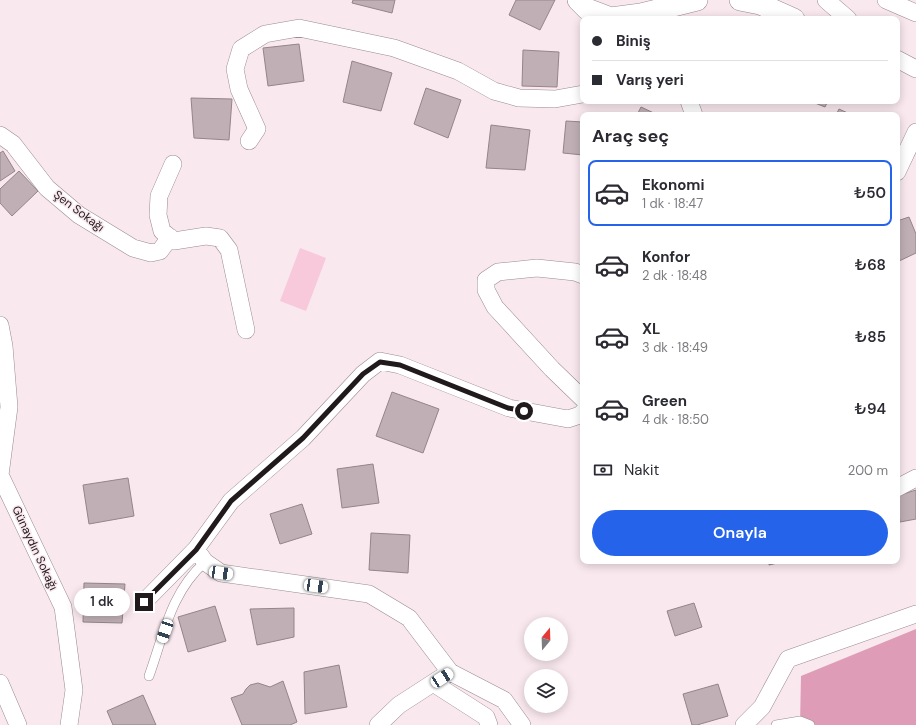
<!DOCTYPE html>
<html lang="tr">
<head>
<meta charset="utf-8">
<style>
  :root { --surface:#fff; --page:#f2f2f3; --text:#2b2b33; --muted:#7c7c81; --line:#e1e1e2; --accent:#2563eb }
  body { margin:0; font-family:"DM Sans",sans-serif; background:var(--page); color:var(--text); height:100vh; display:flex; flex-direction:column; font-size:15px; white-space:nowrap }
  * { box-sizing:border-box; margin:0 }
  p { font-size:13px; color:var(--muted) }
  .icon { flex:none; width:22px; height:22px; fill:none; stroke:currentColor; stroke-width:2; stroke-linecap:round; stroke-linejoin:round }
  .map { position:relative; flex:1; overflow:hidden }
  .panel { position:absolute; left:580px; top:112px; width:320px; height:452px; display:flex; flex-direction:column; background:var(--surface); border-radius:8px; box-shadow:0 2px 10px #0003 }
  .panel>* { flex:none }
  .top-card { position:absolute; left:580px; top:16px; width:320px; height:88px; border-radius:8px; box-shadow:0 2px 10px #0003; display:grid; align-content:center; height:88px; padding:0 12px; background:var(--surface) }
  .needle { width:26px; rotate:19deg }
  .buttons { position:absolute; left:524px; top:617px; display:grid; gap:8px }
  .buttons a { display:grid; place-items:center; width:44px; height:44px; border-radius:50%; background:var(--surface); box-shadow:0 2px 10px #0003; font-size:20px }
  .end { position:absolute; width:18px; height:18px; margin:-9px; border:5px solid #201a1c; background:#fff; box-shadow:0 0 0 2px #fff }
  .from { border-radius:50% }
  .bubble { position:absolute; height:28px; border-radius:14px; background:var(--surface); box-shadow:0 2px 10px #0003; font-size:13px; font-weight:600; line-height:28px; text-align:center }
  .car { position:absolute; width:12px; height:24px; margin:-12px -6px; border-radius:5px; box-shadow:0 0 3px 1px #0007; background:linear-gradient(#fff 24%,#345 0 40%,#fff 0 76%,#345 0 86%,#fff 0) }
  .top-card b { display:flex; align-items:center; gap:14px; height:38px; font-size:15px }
  .top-card b+b { border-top:1px solid var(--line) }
  .top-card i { width:10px; height:10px; background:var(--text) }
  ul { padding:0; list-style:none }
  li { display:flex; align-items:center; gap:12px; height:66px; margin:0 8px 6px; padding:0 4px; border:2px solid transparent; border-radius:8px }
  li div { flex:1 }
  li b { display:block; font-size:15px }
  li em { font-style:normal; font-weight:600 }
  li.active { border-color:var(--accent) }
  li>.icon { width:36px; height:36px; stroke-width:1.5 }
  h2 { padding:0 12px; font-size:18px; line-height:48px }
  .pay { display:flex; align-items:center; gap:10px; height:44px; padding:0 12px; font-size:15px }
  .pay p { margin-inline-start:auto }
  .button { display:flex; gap:8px; margin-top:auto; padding:8px 12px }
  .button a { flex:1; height:46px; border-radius:24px; background:var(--accent); color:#fff; font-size:16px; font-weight:600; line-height:46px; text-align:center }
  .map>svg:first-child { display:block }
  .green { fill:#f8c8db }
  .forest { fill:#de9cb6 }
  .building { fill:#c0b0b6; stroke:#94858a }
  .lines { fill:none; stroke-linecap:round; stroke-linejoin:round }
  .service-casing { stroke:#9b8b91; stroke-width:10 }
  .minor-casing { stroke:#9b8b91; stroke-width:18 }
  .tertiary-casing { stroke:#9b8b91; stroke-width:22 }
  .service { stroke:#fff; stroke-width:9 }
  .minor { stroke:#fff; stroke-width:17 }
  .tertiary { stroke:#fff; stroke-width:21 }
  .route { stroke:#201a1c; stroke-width:5 }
  .labels { text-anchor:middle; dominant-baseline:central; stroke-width:3; stroke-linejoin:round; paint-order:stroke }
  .street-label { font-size:12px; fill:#201a1c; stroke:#f9e8ee }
</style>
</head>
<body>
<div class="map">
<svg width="916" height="725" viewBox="0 0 916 725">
  <rect width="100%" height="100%" fill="#f9e8ee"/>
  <path class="green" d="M300,248L326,258L306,311L280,301Z"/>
  <path class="forest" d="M916,629V725H800L801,676Z"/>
  <path class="building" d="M353,0H395L392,13L352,3Z
    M516,0H555L540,30L509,15Z
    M299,44L304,81L268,86L263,48Z
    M523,50L559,52L557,87L522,86Z
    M352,61L392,73L381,111L343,102Z
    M426,88L461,100L448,138L414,124Z
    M191,98L232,99L229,140L194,138Z
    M810,101H828L825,107Z
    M641,107L658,115H637Z
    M839,109L852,115H836Z
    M566,121L583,122V155L563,153Z
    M491,125L530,130L525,170L486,168Z
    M3,151L15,171L0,181V153Z
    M19,171L38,191L12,216L0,203V189Z
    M909,217L916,234V253L897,262V221Z
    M392,392L439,409L423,453L376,436Z
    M373,464L379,503L342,508L337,469Z
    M128,478L134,516L89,524L83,485Z
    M916,490V519L900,522L897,496Z
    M302,504L312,534L280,544L270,514Z
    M371,533L410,535L408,573L369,570Z
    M769,561H786L769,565Z
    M84,583L125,584L122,623L83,622Z
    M694,603L702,627L675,636L667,611Z
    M215,606L226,641L188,652L178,617Z
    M294,608V637L257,645L250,609Z
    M339,665L347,707L305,714L304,672Z
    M283,681L297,722L290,725H242L231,698L243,694L246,689L250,685L258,683L270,687Z
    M718,684L728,716L697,725H692L683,694Z
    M143,695L156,725H113L107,711Z"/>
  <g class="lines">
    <defs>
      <path id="service" d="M149,676C164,634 171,592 205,562
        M776,725L800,721L810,725"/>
      <path id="minor" d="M826,0L848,19
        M886,0L916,13
        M897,59L916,69
        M689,101L694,115
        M0,135L13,144L47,188L79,215L133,248L151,253L160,251L170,237
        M249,141L257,129L239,89L235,69L241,49L265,34L299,28L394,48L458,71L494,91L519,98L555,99L583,94
        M173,164L159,196L158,215L162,231L174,241L206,236L220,238L229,250L246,330
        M897,172L916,132
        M583,275L575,272L537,268L498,272L486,280V290L495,307L552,369L583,399
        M0,325L4,346L9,407L0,475L63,607L74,690L69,725
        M897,488L916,478
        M196,549L205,562L221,573L369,594L409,618L450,672L504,700L522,725
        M144,602L196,549L231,501L303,438L363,374L380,361L400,365L509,408L568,419L580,415L583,412
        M0,683L18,725
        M433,683L486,717L489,725
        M378,725L399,705L450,672
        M744,725L762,707L788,659L916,614"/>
      <path id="tertiary" d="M578,0L587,9L611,18L641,14L697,0
        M740,0L760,4L794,19"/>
    </defs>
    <use href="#service" class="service-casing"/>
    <use href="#minor" class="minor-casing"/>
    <use href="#tertiary" class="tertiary-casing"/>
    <use href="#service" class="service"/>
    <use href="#minor" class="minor"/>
    <use href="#tertiary" class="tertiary"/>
  </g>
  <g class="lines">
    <path class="route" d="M144,602L196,550L231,501L303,438L363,374L380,362L400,365L508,408L524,411"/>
  </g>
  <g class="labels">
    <g class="street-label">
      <text transform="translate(79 211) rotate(37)">Şen Sokağı</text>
      <text transform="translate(35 548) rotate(65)">Günaydın Sokağı</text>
    </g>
  </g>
</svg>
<div class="buttons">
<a><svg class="needle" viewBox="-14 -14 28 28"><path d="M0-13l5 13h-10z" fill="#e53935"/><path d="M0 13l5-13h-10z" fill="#7c7c81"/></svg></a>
<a><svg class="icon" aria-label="layers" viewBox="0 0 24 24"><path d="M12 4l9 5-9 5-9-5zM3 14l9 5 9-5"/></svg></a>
</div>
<i class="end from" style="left:524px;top:411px"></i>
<i class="end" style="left:144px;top:602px"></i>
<div class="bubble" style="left:74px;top:588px;width:56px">1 dk</div>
<i class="car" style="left:221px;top:573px;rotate:98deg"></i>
<i class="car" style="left:316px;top:586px;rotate:98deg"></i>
<i class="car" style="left:165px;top:631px;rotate:199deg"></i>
<i class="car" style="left:442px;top:678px;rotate:57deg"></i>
<div class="top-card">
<b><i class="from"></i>Biniş</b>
<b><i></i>Varış yeri</b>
</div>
<section class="panel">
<h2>Araç seç</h2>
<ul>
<li class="active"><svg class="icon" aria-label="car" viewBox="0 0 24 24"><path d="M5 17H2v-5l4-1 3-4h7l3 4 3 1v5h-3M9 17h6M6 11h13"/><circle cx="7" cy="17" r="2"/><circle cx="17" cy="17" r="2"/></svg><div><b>Ekonomi</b><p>1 dk · 18:47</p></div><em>₺50</em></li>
<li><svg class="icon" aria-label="car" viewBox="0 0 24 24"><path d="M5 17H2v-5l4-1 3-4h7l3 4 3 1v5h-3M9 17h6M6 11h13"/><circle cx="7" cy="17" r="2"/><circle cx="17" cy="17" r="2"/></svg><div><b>Konfor</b><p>2 dk · 18:48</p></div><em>₺68</em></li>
<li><svg class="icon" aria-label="car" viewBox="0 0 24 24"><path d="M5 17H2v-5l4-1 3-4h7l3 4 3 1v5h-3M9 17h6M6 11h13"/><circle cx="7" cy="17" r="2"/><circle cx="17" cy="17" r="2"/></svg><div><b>XL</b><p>3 dk · 18:49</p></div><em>₺85</em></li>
<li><svg class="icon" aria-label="car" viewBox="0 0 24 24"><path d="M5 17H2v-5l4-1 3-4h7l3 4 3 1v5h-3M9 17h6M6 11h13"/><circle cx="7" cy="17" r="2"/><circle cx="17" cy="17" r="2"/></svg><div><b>Green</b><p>4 dk · 18:50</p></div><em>₺94</em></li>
</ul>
<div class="pay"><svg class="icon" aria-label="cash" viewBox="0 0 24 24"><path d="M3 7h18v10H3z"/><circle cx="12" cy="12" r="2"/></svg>Nakit<p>200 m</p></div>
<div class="button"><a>Onayla</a></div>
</section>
</div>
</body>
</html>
